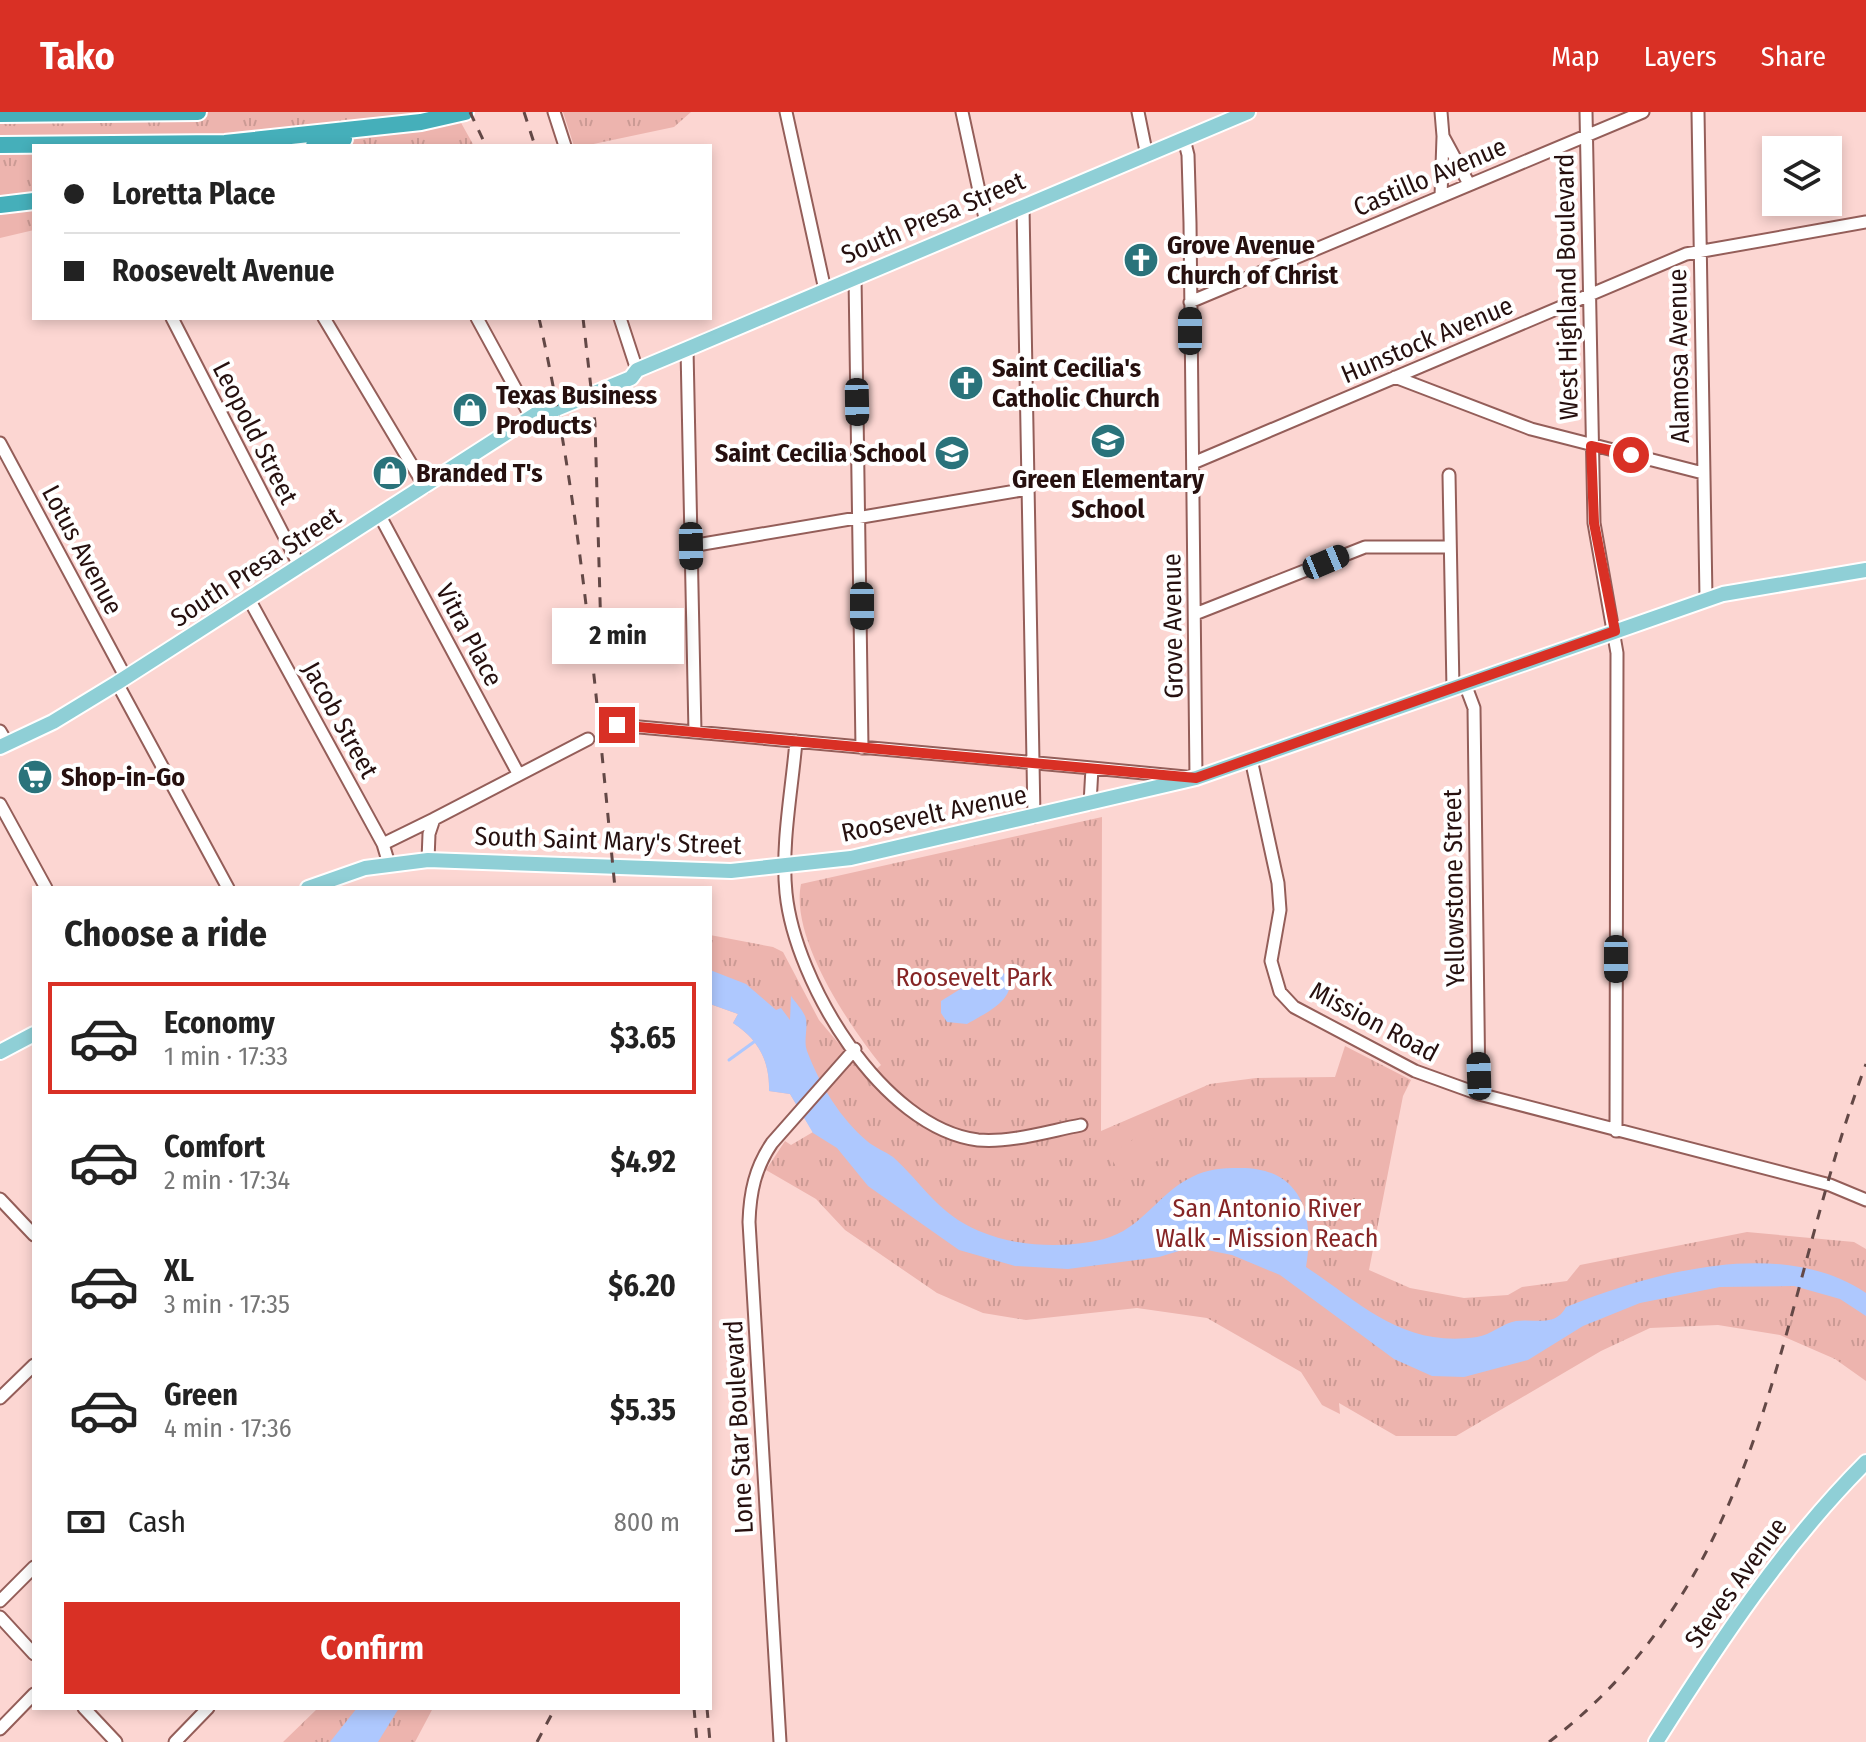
<!DOCTYPE html>
<html lang="en">
<head>
<meta charset="utf-8">
<style>
  :root { --surface:#fff; --page:#f2f2f2; --text:#222; --muted:#767676; --line:#e0e0e0; --accent:#d93025 }
  body { margin:0; font-family:"Fira Sans Condensed",sans-serif; background:var(--page); color:var(--text); height:100vh; display:flex; flex-direction:column; font-size:30px; white-space:nowrap }
  * { box-sizing:border-box; margin:0 }
  p { font-size:26px; color:var(--muted) }
  .icon { flex:none; width:44px; height:44px; fill:none; stroke:currentColor; stroke-width:2; stroke-linecap:round; stroke-linejoin:round }
  .map { position:relative; flex:1; overflow:hidden }
  .sheet { position:absolute; left:32px; top:774px; width:680px; height:824px; display:flex; flex-direction:column; background:var(--surface); border-radius:0px; box-shadow:0 4px 12px #0003 }
  .sheet>* { flex:none }
  .top-card { position:absolute; left:32px; top:32px; width:680px; height:176px; border-radius:0px; box-shadow:0 4px 12px #0003; display:grid; align-content:center; height:176px; padding:0 32px; background:var(--surface) }
  .tools { position:absolute; left:1762px; top:24px; display:grid; gap:16px }
  .tools a { display:grid; place-items:center; width:80px; height:80px; border-radius:0px; background:var(--surface); box-shadow:0 4px 12px #0003; font-size:40px }
  .end { position:absolute; width:36px; height:36px; margin:-18px; border:10px solid #d93025; background:#fff; box-shadow:0 0 0 4px #fff }
  .from { border-radius:50% }
  .bubble { position:absolute; height:56px; border-radius:0px; background:var(--surface); box-shadow:0 4px 12px #0003; font-size:26px; font-weight:700; line-height:56px; text-align:center }
  .car { position:absolute; width:24px; height:48px; margin:-24px -12px; border-radius:10px; box-shadow:0 0 6px 2px #0007; background:linear-gradient(#222 24%,#8ab4d8 0 40%,#222 0 76%,#8ab4d8 0 86%,#222 0) }
  .top-card b { display:flex; align-items:center; gap:28px; height:76px; font-size:30px }
  .top-card b+b { border-top:2px solid var(--line) }
  .top-card i { width:20px; height:20px; background:var(--text) }
  ul { padding:0; list-style:none }
  li { display:flex; align-items:center; gap:24px; height:112px; margin:0 16px 12px; padding:0 16px; border:4px solid transparent; border-radius:0px }
  li div { flex:1 }
  li b { display:block; font-size:30px }
  li em { font-style:normal; font-weight:700 }
  li.on { border-color:var(--accent) }
  li>.icon { width:72px; height:72px; stroke-width:1.5 }
  h2 { padding:0 32px; font-size:36px; line-height:96px }
  .pay { display:flex; align-items:center; gap:20px; height:88px; padding:0 32px; font-size:30px }
  .pay p { margin-inline-start:auto }
  .action { display:flex; gap:16px; margin-top:auto; padding:16px 32px }
  .action a { flex:1; height:92px; border-radius:0px; background:var(--accent); color:#fff; font-size:32px; font-weight:700; line-height:92px; text-align:center }
  header { display:flex; align-items:center; gap:48px; box-sizing:border-box; height:112px; padding:0 40px; background:var(--accent); color:#fff }
  header strong { font-size:38px }
  nav { display:flex; gap:44px; margin-inline-start:auto; font-size:28px }
  .map>svg:first-child { display:block }
  .grass { fill:url(#grass-tufts) }
  .pitch { fill:#edb4ae }
  .water { fill:#aec8fe }
  .lines { fill:none; stroke-linecap:round; stroke-linejoin:round }
  .stream { stroke:#aec8fe; stroke-width:3 }
  .minor-casing { stroke:#945e59; stroke-width:15 }
  .major-casing { stroke:#fff; stroke-width:18 }
  .highway-casing { stroke:#fff; stroke-width:20 }
  .minor { stroke:#fff; stroke-width:11 }
  .major { stroke:#8fcfd6; stroke-width:14 }
  .highway { stroke:#45afba; stroke-width:16 }
  .rail { stroke:#634846; stroke-width:3; stroke-dasharray:10 10; stroke-linecap:butt }
  .route { stroke:#d93025; stroke-width:10 }
  .labels { text-anchor:middle; dominant-baseline:central; stroke-width:8; stroke-linejoin:round; paint-order:stroke }
  .street-label { font-size:26px; fill:#26100f; stroke:#fff }
  .poi-label { font-size:26px; font-weight:bold; fill:#26100f; stroke:#fff; text-anchor:start }
  .park-label { font-size:26px; fill:#862525; stroke:#fff }
</style>
</head>
<body>
<header>
<strong>Tako</strong>
<nav><a>Map</a><a>Layers</a><a>Share</a></nav>
</header>
<div class="map">
<svg width="1866" height="1630" viewBox="0 0 1866 1630">
  <defs>
    <pattern id="grass-tufts" width="24" height="20" patternUnits="userSpaceOnUse" patternTransform="scale(2)"><rect width="24" height="20" fill="#edb4ae"/><path d="M3 7l-1-3M5 7V3M7 7l1-3M15 17l-1-3M17 17v-4M19 17l1-3" fill="none" stroke="#cb9a94"/></pattern>
  </defs>
  <rect width="100%" height="100%" fill="#fcd6d2"/>
  <path class="grass" d="M0,0H455L474,34H34V118L0,126Z
    M563,0H691L674,15L584,34H574Z
    M1102,705L1101,1019L1210,972L1256,966L1335,965L1345,934L1411,968L1403,984L1369,1158L1410,1176L1464,1186L1508,1183L1522,1175L1567,1169L1580,1153L1747,1120L1854,1130L1866,1137V1269L1835,1247L1780,1223L1718,1213L1650,1216L1601,1239L1456,1324H1396L1339,1291L1340,1302L1322,1293L1301,1260L1207,1206L1137,1196L1026,1208L983,1201L937,1181L845,1118L816,1087L766,1058L785,1029L791,1033L813,1020L790,982L769,979C770,949 758,927 733,911L738,902L710,892V823L773,835L783,840L819,908L867,965L881,953C848,912 790,826 801,772Z
    M318,1596H433L415,1630H283Z"/>
  <path class="pitch" d="M1148,1018L1165,1044L1125,1069L1109,1043Z"/>
  <path class="water" d="M710,858L746,872L776,898L781,896L790,908L791,884C795,890 802,897 805,904C809,914 803,928 807,939C820,973 840,1006 867,1029C875,1036 885,1039 893,1045C924,1073 937,1101 979,1119C1017,1135 1064,1137 1104,1127C1142,1117 1158,1081 1192,1065C1207,1057 1222,1056 1239,1056C1301,1055 1315,1102 1306,1155C1362,1192 1403,1236 1477,1225C1491,1223 1503,1211 1516,1209C1534,1206 1555,1216 1566,1195C1653,1160 1782,1124 1866,1181V1204L1840,1187L1794,1174L1720,1175L1640,1191L1583,1214L1528,1248L1464,1265L1432,1264L1394,1247L1280,1163L1232,1143L1192,1135L1159,1145L1068,1157L1015,1154L959,1138L868,1074L837,1036L813,1021L790,982L769,979C770,949 758,927 733,911L738,902L710,892Z
    M991,858L1001,859L1010,867C1013,890 984,902 967,912L947,910L941,901V889Z
    M357,1596H399L378,1630H330Z"/>
  <g class="lines">
    <path class="stream" d="M729,948L758,927"/>
    <defs>
      <path id="minor" d="M554,0L565,34
        M786,0L825,178
        M962,0L986,111
        M1138,0L1147,44
        M1441,0L1443,24L1469,72
        M1586,0L1594,411L1617,541L1616,1019
        M1698,0L1706,486
        M1441,84L1443,25
        M1023,95L1034,705
        M855,165L862,636
        M1190,190L1643,0
        M172,206L300,455
        M324,206L425,375
        M477,206L532,307
        M620,206L637,258
        M687,237L695,620
        M1395,265L1531,317L1703,361
        M0,331L126,566
        M1193,351L1686,142L1866,110
        M1449,363L1453,577
        M380,404L519,663
        M691,434L1028,377
        M249,487L383,732L389,752
        M1195,502L1365,435H1450
        M117,571L228,776
        M1465,572L1474,596L1479,982
        M617,613L1092,656L1090,692
        M0,619L7,631
        M796,629C792,678 781,732 786,781C795,870 882,1016 978,1028C1011,1031 1049,1019 1081,1013
        M1251,647L1278,771L1280,798L1271,849L1280,880L1294,895L1415,959L1479,982L1830,1073L1866,1088
        M1092,656L1196,666L1190,111L1188,43L1184,27
        M0,692L46,776
        M383,732L434,707
        M428,748L429,722L434,707L588,627
        M0,1087L34,1123
        M0,1286L34,1253
        M0,1489L34,1455
        M0,1505L34,1542
        M84,1596L116,1630
        M0,1617L34,1582
        M175,1630L208,1596
        M780,1630L749,1110C750,1080 755,1056 772,1031L855,937"/>
      <path id="major" d="M532,307L631,266L637,258L687,237L1248,0
        M0,635L53,610L117,571L536,302
        M308,776L365,756L428,748L731,759L851,746L1196,666L1723,482L1866,458
        M0,940L34,922
        M1656,1630C1718,1532 1784,1432 1866,1350"/>
      <path id="highway" d="M0,2L198,0
        M0,33L225,31L421,10L465,0
        M314,34L344,27
        M0,93L34,89"/>
    </defs>
    <use href="#minor" class="minor-casing"/>
    <use href="#major" class="major-casing"/>
    <use href="#highway" class="highway-casing"/>
    <use href="#minor" class="minor"/>
    <use href="#major" class="major"/>
    <use href="#highway" class="highway"/>
    <path class="rail" d="M470,0L486,34
      M524,0L535,34
      M539,206C581,394 596,584 615,776
      M583,206L595,311L601,522
      M694,1596L697,1630
      M707,1596L710,1630
      M537,1630L555,1596
      M1549,1630C1772,1459 1776,1193 1866,952"/>
  </g>
  <g class="lines">
    <path class="route" d="M617,613L1196,666L1615,519L1594,411L1591,334L1631,343"/>
  </g>
  <defs>
    <symbol id="church-disc" viewBox="-11 -11 22 22"><circle r="9.5" fill="#2a737b" stroke="#fff"/><path d="M-1.2-6h2.4v3.5h3.3v2.4h-3.3V6h-2.4V-.1h-3.3v-2.4h3.3Z" fill="#fff"/></symbol>
    <symbol id="shop-disc" viewBox="-11 -11 22 22"><circle r="9.5" fill="#2a737b" stroke="#fff"/><path d="M-5-2.5h2.3a2.7 3.5 0 0 1 5.4 0H5L5.5 6h-11ZM-1.5-2.5h3a1.5 2.3 0 0 0-3 0Z" fill="#fff"/></symbol>
    <symbol id="school-disc" viewBox="-11 -11 22 22"><circle r="9.5" fill="#2a737b" stroke="#fff"/><path d="M0-5L7-2L0 1L-7-2ZM-4 1L0 2.5L4 1V4Q0 6-4 4Z" fill="#fff"/></symbol>
    <symbol id="supermarket-disc" viewBox="-11 -11 22 22"><circle r="9.5" fill="#2a737b" stroke="#fff"/><path d="M-6-5.5h2.5l.6 2H6L4.5 2H-2.5L-4.4-4H-6ZM-1.5 3.2a1.3 1.3 0 1 0 .1 0ZM3 3.2a1.3 1.3 0 1 0 .1 0Z" fill="#fff"/></symbol>
  </defs>
  <g fill-rule="evenodd">
    <use href="#church-disc" x="1121" y="128" width="40" height="40"/>
    <use href="#church-disc" x="946" y="251" width="40" height="40"/>
    <use href="#shop-disc" x="450" y="278" width="40" height="40"/>
    <use href="#school-disc" x="1088" y="309" width="40" height="40"/>
    <use href="#school-disc" x="932" y="321" width="40" height="40"/>
    <use href="#shop-disc" x="370" y="341" width="40" height="40"/>
    <use href="#supermarket-disc" x="15" y="645" width="40" height="40"/>
  </g>
  <g class="labels">
    <g class="street-label">
      <text transform="translate(1430 65) rotate(-23)">Castillo Avenue</text>
      <text transform="translate(933 106) rotate(-23)">South Presa Street</text>
      <text transform="translate(1567 175) rotate(-91)">West Highland Boulevard</text>
      <text transform="translate(1427 228) rotate(-23)">Hunstock Avenue</text>
      <text transform="translate(1679 244) rotate(-91)">Alamosa Avenue</text>
      <text transform="translate(255 321) rotate(63)">Leopold Street</text>
      <text transform="translate(82 438) rotate(62)">Lotus Avenue</text>
      <text transform="translate(256 455) rotate(-33)">South Presa Street</text>
      <text transform="translate(1173 514) rotate(-91)">Grove Avenue</text>
      <text transform="translate(469 523) rotate(62)">Vitra Place</text>
      <text transform="translate(340 608) rotate(61)">Jacob Street</text>
      <text transform="translate(934 702) rotate(-12)">Roosevelt Avenue</text>
      <text transform="translate(608 729) rotate(2)">South Saint Mary's Street</text>
      <text transform="translate(1454 776) rotate(-91)">Yellowstone Street</text>
      <text transform="translate(1374 910) rotate(28)">Mission Road</text>
      <text transform="translate(739 1315) rotate(-93)">Lone Star Boulevard</text>
      <text transform="translate(1736 1471) rotate(-54)">Steves Avenue</text>
    </g>
    <g class="poi-label">
      <text x="1167" y="133">Grove Avenue<tspan x="1167" dy="30">Church of Christ</tspan></text>
      <text x="992" y="256">Saint Cecilia's<tspan x="992" dy="30">Catholic Church</tspan></text>
      <text x="496" y="283">Texas Business<tspan x="496" dy="30">Products</tspan></text>
      <text x="926" y="341" text-anchor="end">Saint Cecilia School</text>
      <text x="416" y="361">Branded T's</text>
      <text x="1108" y="367" text-anchor="middle">Green Elementary<tspan x="1108" dy="30">School</tspan></text>
      <text x="61" y="665">Shop-in-Go</text>
    </g>
    <g class="park-label">
      <text x="974" y="865">Roosevelt Park</text>
      <text x="1267" y="1096">San Antonio River<tspan x="1267" dy="30">Walk - Mission Reach</tspan></text>
    </g>
  </g>
</svg>
<div class="tools">
<a><svg class="icon" aria-label="layers" viewBox="0 0 24 24"><path d="M12 4l9 5-9 5-9-5zM3 14l9 5 9-5"/></svg></a>
</div>
<i class="end from" style="left:1631px;top:343px"></i>
<i class="end" style="left:617px;top:613px"></i>
<div class="bubble" style="left:552px;top:496px;width:132px">2 min</div>
<i class="car" style="left:1190px;top:219px;rotate:0deg"></i>
<i class="car" style="left:857px;top:290px;rotate:179deg"></i>
<i class="car" style="left:691px;top:434px;rotate:179deg"></i>
<i class="car" style="left:1326px;top:450px;rotate:67deg"></i>
<i class="car" style="left:862px;top:494px;rotate:180deg"></i>
<i class="car" style="left:1616px;top:847px;rotate:180deg"></i>
<i class="car" style="left:1479px;top:964px;rotate:358deg"></i>
<div class="top-card">
<b><i class="from"></i>Loretta Place</b>
<b><i></i>Roosevelt Avenue</b>
</div>
<section class="sheet">
<h2>Choose a ride</h2>
<ul>
<li class="on"><svg class="icon" aria-label="car" viewBox="0 0 24 24"><path d="M5 17H2v-5l4-1 3-4h7l3 4 3 1v5h-3M9 17h6M6 11h13"/><circle cx="7" cy="17" r="2"/><circle cx="17" cy="17" r="2"/></svg><div><b>Economy</b><p>1 min · 17:33</p></div><em>$3.65</em></li>
<li><svg class="icon" aria-label="car" viewBox="0 0 24 24"><path d="M5 17H2v-5l4-1 3-4h7l3 4 3 1v5h-3M9 17h6M6 11h13"/><circle cx="7" cy="17" r="2"/><circle cx="17" cy="17" r="2"/></svg><div><b>Comfort</b><p>2 min · 17:34</p></div><em>$4.92</em></li>
<li><svg class="icon" aria-label="car" viewBox="0 0 24 24"><path d="M5 17H2v-5l4-1 3-4h7l3 4 3 1v5h-3M9 17h6M6 11h13"/><circle cx="7" cy="17" r="2"/><circle cx="17" cy="17" r="2"/></svg><div><b>XL</b><p>3 min · 17:35</p></div><em>$6.20</em></li>
<li><svg class="icon" aria-label="car" viewBox="0 0 24 24"><path d="M5 17H2v-5l4-1 3-4h7l3 4 3 1v5h-3M9 17h6M6 11h13"/><circle cx="7" cy="17" r="2"/><circle cx="17" cy="17" r="2"/></svg><div><b>Green</b><p>4 min · 17:36</p></div><em>$5.35</em></li>
</ul>
<div class="pay"><svg class="icon" aria-label="cash" viewBox="0 0 24 24"><path d="M3 7h18v10H3z"/><circle cx="12" cy="12" r="2"/></svg>Cash<p>800 m</p></div>
<div class="action"><a>Confirm</a></div>
</section>
</div>
</body>
</html>
